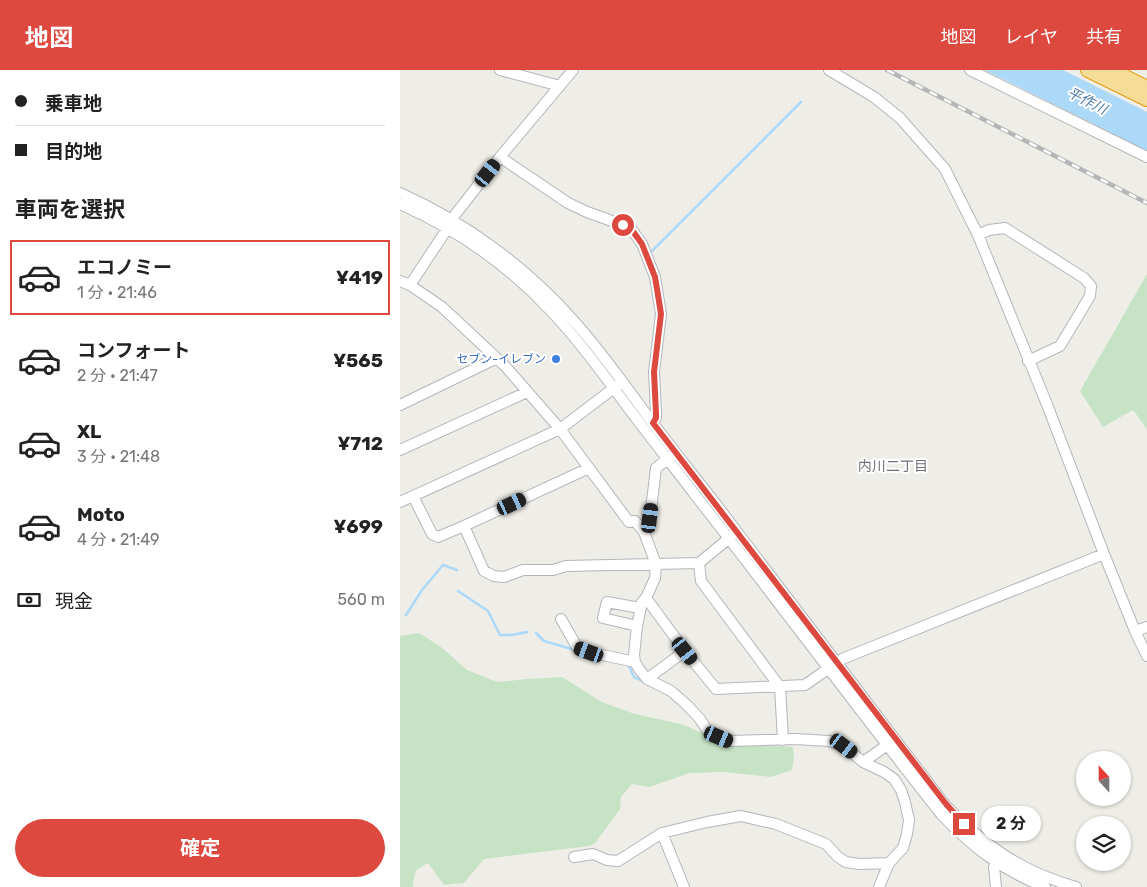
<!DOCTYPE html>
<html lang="ja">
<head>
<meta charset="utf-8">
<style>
  :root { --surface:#fff; --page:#f2f2f2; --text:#222; --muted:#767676; --line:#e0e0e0; --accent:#dd493f }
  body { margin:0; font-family:Rubik,"Noto Sans JP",sans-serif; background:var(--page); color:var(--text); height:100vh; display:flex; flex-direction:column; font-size:19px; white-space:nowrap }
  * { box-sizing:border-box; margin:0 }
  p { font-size:16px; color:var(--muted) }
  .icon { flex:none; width:28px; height:28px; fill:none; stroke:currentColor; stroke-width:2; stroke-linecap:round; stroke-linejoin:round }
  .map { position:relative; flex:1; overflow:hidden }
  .drawer { display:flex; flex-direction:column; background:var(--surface); width:400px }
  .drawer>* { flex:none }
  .banner { display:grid; align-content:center; height:110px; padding:0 15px; background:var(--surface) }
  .needle { width:32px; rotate:339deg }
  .tools { position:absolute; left:676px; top:681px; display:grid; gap:10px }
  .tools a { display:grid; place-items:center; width:55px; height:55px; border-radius:50%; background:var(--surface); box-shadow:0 1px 4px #0004; font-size:25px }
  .end { position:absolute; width:22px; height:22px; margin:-11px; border:6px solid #dd493f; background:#fff; box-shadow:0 0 0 2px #fff }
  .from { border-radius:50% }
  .bubble { position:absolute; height:35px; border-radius:18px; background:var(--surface); box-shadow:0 1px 4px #0004; font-size:16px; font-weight:700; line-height:35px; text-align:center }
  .car { position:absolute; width:15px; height:30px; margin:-15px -8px; border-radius:6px; box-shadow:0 0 4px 1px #0007; background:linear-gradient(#222 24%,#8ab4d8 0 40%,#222 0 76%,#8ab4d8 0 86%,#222 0) }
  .banner b { display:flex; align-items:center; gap:18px; height:48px; font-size:19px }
  .banner b+b { border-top:1px solid var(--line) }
  .banner i { width:12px; height:12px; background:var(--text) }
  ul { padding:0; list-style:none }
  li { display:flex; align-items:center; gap:15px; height:75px; margin:0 10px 8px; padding:0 5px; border:2px solid transparent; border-radius:0px }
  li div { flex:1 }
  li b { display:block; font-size:19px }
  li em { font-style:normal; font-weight:700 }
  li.active { border-color:var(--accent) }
  li>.icon { width:45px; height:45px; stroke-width:1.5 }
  h2 { padding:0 15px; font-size:22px; line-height:60px }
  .pay { display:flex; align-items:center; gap:12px; height:55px; padding:0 15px; font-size:19px }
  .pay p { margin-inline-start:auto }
  .action { display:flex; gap:10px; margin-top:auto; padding:10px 15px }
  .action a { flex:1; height:58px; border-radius:30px; background:var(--accent); color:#fff; font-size:20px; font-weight:700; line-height:58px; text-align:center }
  header { display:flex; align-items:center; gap:30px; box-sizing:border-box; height:70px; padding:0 25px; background:var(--accent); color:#fff }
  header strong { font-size:24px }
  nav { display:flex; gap:28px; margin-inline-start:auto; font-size:18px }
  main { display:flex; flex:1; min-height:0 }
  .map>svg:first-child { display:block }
  .green { fill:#c6e4c5 }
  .water { fill:#add9f9 }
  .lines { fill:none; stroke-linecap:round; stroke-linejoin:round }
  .stream { stroke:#add9f9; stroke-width:2.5 }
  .minor-casing { stroke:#b4b6ba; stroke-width:12 }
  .highway-casing { stroke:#e49f11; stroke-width:16 }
  .minor { stroke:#fff; stroke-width:10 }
  .highway { stroke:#f5dc97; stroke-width:14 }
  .rail-casing { stroke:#b4b5b6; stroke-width:4.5 }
  .rail { stroke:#fff; stroke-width:2.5; stroke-dasharray:8; stroke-linecap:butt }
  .route { stroke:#dd493f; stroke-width:6 }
  .shop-dot { fill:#3f7fe0; stroke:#fff; stroke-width:2 }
  .labels { text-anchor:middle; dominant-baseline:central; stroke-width:4; stroke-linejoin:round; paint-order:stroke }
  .shop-label { font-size:12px; fill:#366cbe; stroke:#fff; text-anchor:end }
  .water-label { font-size:14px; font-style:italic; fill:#4a7aaa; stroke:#fff }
  .neighbourhood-label { font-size:14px; fill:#6f7377; stroke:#fff }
</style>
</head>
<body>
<header>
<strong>地図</strong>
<nav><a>地図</a><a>レイヤ</a><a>共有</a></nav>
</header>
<main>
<section class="drawer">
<div class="banner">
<b><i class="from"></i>乗車地</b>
<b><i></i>目的地</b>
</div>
<h2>車両を選択</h2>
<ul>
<li class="active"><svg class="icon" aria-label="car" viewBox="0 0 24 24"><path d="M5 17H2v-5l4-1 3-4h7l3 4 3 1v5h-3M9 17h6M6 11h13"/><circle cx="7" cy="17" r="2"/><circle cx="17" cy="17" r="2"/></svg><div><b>エコノミー</b><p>1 分 · 21:46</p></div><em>¥419</em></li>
<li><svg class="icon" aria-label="car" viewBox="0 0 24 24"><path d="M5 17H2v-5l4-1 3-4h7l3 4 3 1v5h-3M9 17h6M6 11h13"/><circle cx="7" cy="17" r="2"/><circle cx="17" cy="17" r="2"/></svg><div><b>コンフォート</b><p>2 分 · 21:47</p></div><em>¥565</em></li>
<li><svg class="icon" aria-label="car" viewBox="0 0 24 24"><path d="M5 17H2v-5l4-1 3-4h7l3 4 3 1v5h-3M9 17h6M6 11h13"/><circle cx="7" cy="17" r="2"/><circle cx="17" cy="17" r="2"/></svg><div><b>XL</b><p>3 分 · 21:48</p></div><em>¥712</em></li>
<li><svg class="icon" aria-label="car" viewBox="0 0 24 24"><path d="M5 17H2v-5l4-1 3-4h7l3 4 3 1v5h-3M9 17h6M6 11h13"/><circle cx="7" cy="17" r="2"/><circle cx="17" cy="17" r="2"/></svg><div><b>Moto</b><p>4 分 · 21:49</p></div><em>¥699</em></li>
</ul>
<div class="pay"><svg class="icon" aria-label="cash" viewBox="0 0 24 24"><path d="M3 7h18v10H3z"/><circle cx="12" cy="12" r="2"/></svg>現金<p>560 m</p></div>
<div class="action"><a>確定</a></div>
</section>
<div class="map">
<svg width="747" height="817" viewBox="0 0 747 817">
  <rect width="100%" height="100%" fill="#efede7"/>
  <path class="green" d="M747,204V359L733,340L703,357L680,321Z
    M19,563L41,577L67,600L97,612L127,609L162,607L202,632L232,643L284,655L320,671L393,677L394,689L392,700L371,707L323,702L290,703L249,717L232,714L221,727L220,739L196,772L190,776L84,789L64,813L44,815L28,793L16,800L13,813V817H0V566Z"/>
  <path class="water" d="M585,0H663L747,42V81Z"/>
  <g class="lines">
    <path class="stream" d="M252,181L401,32
      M58,521L88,541L100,565H112L127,562
      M6,545L22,520L43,495L57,500
      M136,563L144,571L175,580
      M228,594L234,607L243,611"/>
    <defs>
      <path id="minor" d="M100,0L160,16
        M173,0L100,87L51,150L47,159L10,215L42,237L105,296L160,359L229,452L235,451L244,462L256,494L255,508L246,528L242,532L237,556L234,585L235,592L239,599L247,609L271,621L287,635L300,649L309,663L329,671L395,669L429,671L444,676L463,692L484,702L494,709L501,720L505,732L509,750L507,764L503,778L489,793L479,817
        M429,0L474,27L500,48L545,99L578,165L648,337L704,484L735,561L747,586
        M570,0L747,87
        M100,87L168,133L187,142L223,155L232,160L242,174L255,207L261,244L254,302L256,343V348L253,353
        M0,123C65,152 126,197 173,250C202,282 226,317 252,352C277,385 303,417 328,450C400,545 473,640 545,735C583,775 622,802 676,817
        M0,134C56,159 109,196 151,241C176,267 199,298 221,328C245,361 271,393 296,426C378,531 458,639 541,744C572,777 602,800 645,817
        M578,165L589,160L605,158L684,208L691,216L690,226L660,276L628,291
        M0,211L10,215
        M0,335L97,288
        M0,380L127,322
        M13,426L32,464L38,467L64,456L189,398
        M0,432L160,359L218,315
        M64,456L84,501L94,506L104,507L123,500H153L166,496L299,493L333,465
        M244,462L250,448L256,398L273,385
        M299,493L301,511L380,617L383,670
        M246,528L285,581L316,619L405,615L442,589L704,484
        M161,549L177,577L189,582L235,592
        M237,556L203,548L207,532L240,538
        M735,561L747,557
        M247,609L285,581
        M463,692L493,671
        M262,763L284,817
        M174,787L193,784L207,790L218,791L262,763L307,752L341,746L376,754L426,774L438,787L446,792L459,794L489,793
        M596,817L594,797L600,790"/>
      <path id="highway" d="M688,0L747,29
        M711,0L747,18"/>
    </defs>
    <use href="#minor" class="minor-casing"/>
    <use href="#highway" class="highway-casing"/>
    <use href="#minor" class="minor"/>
    <use href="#highway" class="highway"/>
    <defs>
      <path id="rail" d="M487,0L747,133"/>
    </defs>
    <use href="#rail" class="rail-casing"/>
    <use href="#rail" class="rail"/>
  </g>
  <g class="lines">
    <path class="route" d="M223,155L232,160L242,174L255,207L258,225L261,244L254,302L256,343V348L253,353L546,734L564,754"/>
  </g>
  <circle class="shop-dot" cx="156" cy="289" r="5"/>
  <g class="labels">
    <g class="shop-label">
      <text x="146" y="289">セブン-イレブン</text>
    </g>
    <g class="water-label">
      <text transform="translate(687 31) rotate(27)">平作川</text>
    </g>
    <g class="neighbourhood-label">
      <text x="493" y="396">内川二丁目</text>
    </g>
  </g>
</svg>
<div class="tools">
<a><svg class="needle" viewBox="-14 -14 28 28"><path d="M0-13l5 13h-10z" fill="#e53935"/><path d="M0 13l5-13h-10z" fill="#767676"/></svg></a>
<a><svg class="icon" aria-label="layers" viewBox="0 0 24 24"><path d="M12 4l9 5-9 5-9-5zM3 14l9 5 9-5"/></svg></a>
</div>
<i class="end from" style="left:223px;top:155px"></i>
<i class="end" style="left:564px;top:754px"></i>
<div class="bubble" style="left:581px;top:736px;width:60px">2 分</div>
<i class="car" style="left:88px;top:103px;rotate:38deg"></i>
<i class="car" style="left:112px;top:434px;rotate:65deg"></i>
<i class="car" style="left:250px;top:448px;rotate:7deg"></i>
<i class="car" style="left:285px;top:581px;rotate:141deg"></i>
<i class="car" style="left:189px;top:582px;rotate:290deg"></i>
<i class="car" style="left:319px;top:667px;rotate:113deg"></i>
<i class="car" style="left:444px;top:676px;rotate:127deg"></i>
</div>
</main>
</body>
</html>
